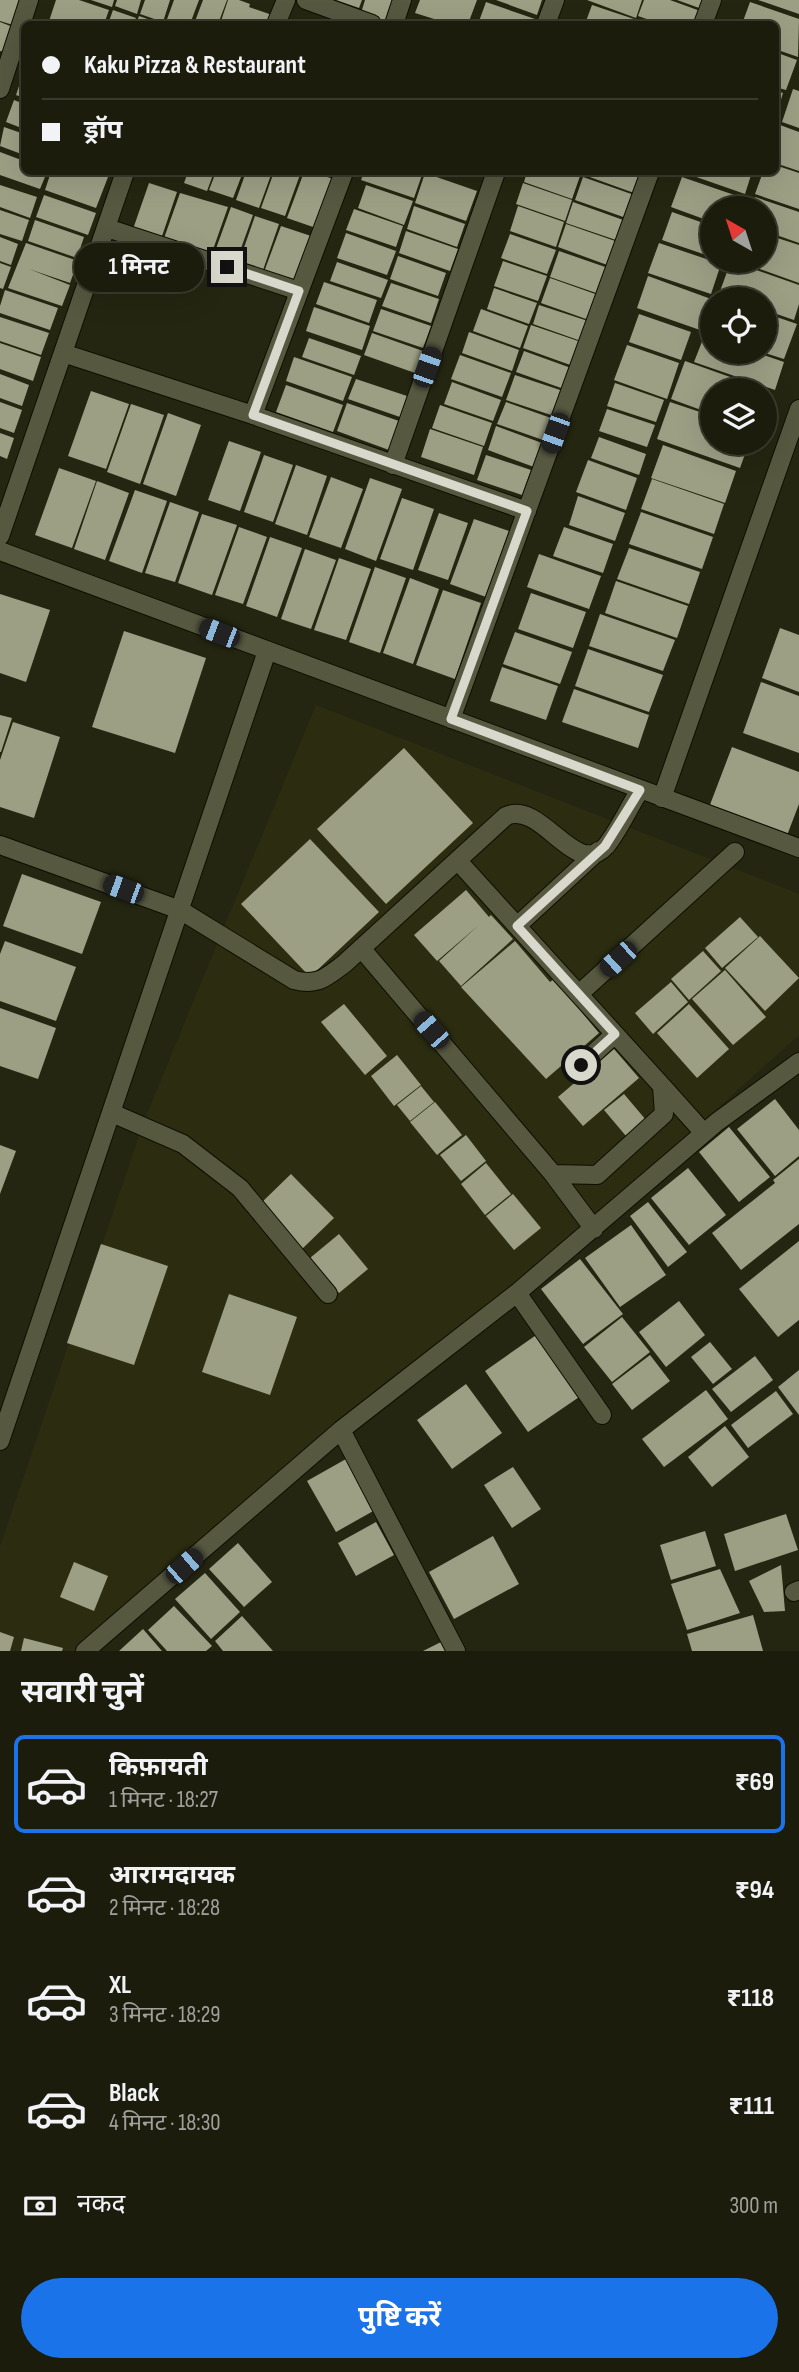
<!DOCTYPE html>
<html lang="hi">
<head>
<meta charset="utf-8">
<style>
  :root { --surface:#1c1c0d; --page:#29291b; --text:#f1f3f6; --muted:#a0a19d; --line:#3a3a2e; --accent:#1a73e8 }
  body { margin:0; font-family:"Sofia Sans Condensed","Noto Sans Devanagari",sans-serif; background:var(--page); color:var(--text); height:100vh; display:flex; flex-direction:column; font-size:26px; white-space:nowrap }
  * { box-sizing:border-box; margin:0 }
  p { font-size:23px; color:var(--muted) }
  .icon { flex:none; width:38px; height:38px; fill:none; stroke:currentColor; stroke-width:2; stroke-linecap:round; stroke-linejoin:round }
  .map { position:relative; height:1651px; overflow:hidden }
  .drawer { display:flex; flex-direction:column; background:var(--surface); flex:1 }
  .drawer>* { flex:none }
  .guide { position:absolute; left:21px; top:21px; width:758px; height:154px; border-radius:10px; box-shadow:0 7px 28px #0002,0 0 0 2px var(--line); display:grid; align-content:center; height:154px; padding:0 21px; background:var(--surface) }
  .needle { width:46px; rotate:321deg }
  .tools { position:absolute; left:700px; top:196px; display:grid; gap:14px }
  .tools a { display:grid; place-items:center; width:77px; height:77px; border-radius:50%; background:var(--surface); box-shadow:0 7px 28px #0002,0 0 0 2px var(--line); font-size:35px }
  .end { position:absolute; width:32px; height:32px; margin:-16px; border:9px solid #d8d9cc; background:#111; box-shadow:0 0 0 4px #111 }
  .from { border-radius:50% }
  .bubble { position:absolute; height:49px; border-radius:24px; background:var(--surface); box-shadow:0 7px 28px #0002,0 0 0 2px var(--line); font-size:23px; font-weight:700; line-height:49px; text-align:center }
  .car { position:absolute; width:21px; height:42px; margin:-21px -10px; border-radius:9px; box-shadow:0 0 5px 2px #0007; background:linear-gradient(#222 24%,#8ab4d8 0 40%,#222 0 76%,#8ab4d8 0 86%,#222 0) }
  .guide b { display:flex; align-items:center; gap:24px; height:66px; font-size:26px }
  .guide b+b { border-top:2px solid var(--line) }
  .guide i { width:18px; height:18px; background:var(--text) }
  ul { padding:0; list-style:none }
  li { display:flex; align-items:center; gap:21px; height:98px; margin:0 14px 10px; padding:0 7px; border:4px solid transparent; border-radius:10px }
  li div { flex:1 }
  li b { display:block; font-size:26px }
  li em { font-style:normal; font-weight:700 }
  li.on { border-color:var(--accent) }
  li>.icon { width:63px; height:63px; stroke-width:1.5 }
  h2 { padding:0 21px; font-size:32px; line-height:84px }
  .pay { display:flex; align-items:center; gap:18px; height:77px; padding:0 21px; font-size:26px }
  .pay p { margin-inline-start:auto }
  .cta { display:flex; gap:14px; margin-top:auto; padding:14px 21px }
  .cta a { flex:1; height:80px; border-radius:42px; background:var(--accent); color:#fff; font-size:28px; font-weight:700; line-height:80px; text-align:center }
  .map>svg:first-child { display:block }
  .built { fill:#2c2d10 }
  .building { fill:#9d9f85 }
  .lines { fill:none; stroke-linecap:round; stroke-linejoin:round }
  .minor-casing { stroke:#0e0f00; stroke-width:20 }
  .minor { stroke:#565840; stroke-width:18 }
  .route { stroke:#d8d9cc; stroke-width:9 }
</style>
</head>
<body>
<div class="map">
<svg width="799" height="1651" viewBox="0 0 799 1651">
  <rect width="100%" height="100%" fill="#252611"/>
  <path class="built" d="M316,705L799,894V1035L510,1294L89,1651H0V1547L144,1121Z"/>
  <path class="building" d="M0,0H22L13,25L0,21Z
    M56,0H79L109,10L104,24H48Z
    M91,0H114L112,7Z
    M117,0H141L137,14L115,6Z
    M145,0H170L163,22L140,14Z
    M174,0H199L190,24H174L166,22Z
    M203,0H227L218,24H194Z
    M228,0H239L250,4L249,7L275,16L270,24H220Z
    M336,0H362L359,8Z
    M365,0H396L387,23L361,13Z
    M420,0H477L468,24H450L415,13Z
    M496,0H542L537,15Z
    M587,0H642L636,18Z
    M644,0H670L703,12L699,24H661L638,16Z
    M677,0H706L702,9Z
    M759,0H799V14L758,0Z
    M486,2L535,19L533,24H478Z
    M750,2L799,19L798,57L775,49V24H742Z
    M592,5L634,19L632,24H585Z
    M113,10L136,18L133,24H108Z
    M139,16L162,24H136Z
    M0,22L13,27L4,52L0,51Z
    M775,52L797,60L786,90L775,87Z
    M24,71V98L16,95Z
    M793,89L799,91V128L782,122Z
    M775,90L783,93L776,116H775Z
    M14,100L24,104V129L6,122Z
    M780,125L799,132V171L775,163V137Z
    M4,127L24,134V155L0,146Z
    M0,152L24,161V172H47L40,189L0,175Z
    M775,165L799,173V209L755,194L763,172H775Z
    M51,172H110L96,208L45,190Z
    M188,172H214L207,191L184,183Z
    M216,172H243L233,198L209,190Z
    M246,172H272L259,208L236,200Z
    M274,172H301L285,216L261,208Z
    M304,172H313L333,179L316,228L287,218Z
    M364,172H423L414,198L361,180Z
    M527,172H567L580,176L572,199L524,182Z
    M585,172H645L637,194L584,175Z
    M682,172H752L745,194Z
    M425,173L477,191L466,221L415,203Z
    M583,177L637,196L629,219L575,200Z
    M682,177L743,198L740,208H712V222L671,207Z
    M149,183L177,192L160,242L132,232Z
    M523,183L572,200L565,221L516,204Z
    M0,185L37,197L30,218L0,207Z
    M366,185L413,201L404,225L358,208Z
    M180,193L228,207L210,258L163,241Z
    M44,195L96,213L88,235L36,217Z
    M755,197L799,212V243L765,231V208H751Z
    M573,202L626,221L619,241L566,223Z
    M414,206L465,224L457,247L407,229Z
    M518,206L564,222L556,247L510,231Z
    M231,207L253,215L235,265L213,257Z
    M354,209L403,226L396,247L346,230Z
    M0,210L29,220L22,241L0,234Z
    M672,212L712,226V257L662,240Z
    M255,216L279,224L263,270L239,262Z
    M35,220L84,237L77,258L28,241Z
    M566,224L618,242L610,266L558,247Z
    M281,226L311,236L295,283L264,272Z
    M406,231L458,249L450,271L399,253Z
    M346,233L396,251L387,275L337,258Z
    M510,234L556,250L547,274L501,258Z
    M765,234L799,245V283L737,261H765Z
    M0,237L18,244L11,265L0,261Z
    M26,243L78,261L70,283L29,269L70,285L62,306L8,288Z
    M659,243L721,264L711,294L648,273Z
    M559,251L611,269L602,295L550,277Z
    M398,256L446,273L438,296L390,279Z
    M503,261L547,276L538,301L494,286Z
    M731,261L799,285V304L794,320L765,310V299H735L719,294Z
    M337,262L388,280L381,298L330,281Z
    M0,263L11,267L3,289L0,288Z
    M648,276L711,299L700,330L637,308Z
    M550,278L598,295L589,320L541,303Z
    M324,282L377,300L369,323L316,304Z
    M391,283L439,299L431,323L382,306Z
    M494,288L537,303L529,324L487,309Z
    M5,290L58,308L50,330L0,313V306Z
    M539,305L588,321L581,341L533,324Z
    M314,307L370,326L362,350L306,331Z
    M381,309L431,326L423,348L373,331Z
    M481,309L528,326L520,348L473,331Z
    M765,313L797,324L784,359L765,353Z
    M639,314L691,332L681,360L629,342Z
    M0,317L49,333L41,355L0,341Z
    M531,325L581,342L573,366L523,348Z
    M469,332L519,350L512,371L462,353Z
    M372,333L423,351L415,373L364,355Z
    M705,334L712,337V352H755L784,362L775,390L694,362Z
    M309,338L361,356L354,375L302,357Z
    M0,343L41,357L33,381L0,369Z
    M627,345L679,363L667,399L614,380Z
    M524,351L571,368L564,389L516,372Z
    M460,355L511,373L502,397L451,379Z
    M294,357L352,377L343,401L286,381Z
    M685,361L770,391L765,405V390H712V414L671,399Z
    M0,374L29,385L22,406L0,398Z
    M515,375L563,391L554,416L506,400Z
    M356,379L407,396L400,417L348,399Z
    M452,382L501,400L493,421L444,404Z
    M615,383L664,400L656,422L607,406Z
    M286,385L343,405L333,432L276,412Z
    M91,391L129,404L106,469L68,456Z
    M0,402L22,410L14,433L0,428Z
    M506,402L551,418L543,440L497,424Z
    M670,402L712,416V443H749L740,468L657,439Z
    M347,403L399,421L389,450L337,431Z
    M131,404L164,415L140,484L107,472Z
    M440,405L492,423L484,446L432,428Z
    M607,409L655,425L647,447L599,431Z
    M168,413L201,425L176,496L143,484Z
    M496,426L542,443L534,467L488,450Z
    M430,429L483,447L474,475L421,457Z
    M0,433L14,438L7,459L0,456Z
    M599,437L646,454L639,475L591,458Z
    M229,441L261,452L240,511L208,500Z
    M663,445L736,471L725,503L651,478Z
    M264,455L293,465L273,522L244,512Z
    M486,455L531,470L522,495L477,480Z
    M588,460L637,478L626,510L576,492Z
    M296,465L327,476L307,535L275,524Z
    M59,468L96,481L72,548L35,535Z
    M331,477L363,489L341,548L309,537Z
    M370,478L402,489L376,561L345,549Z
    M652,479L724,504L714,534L641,509Z
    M97,481L129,493L105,560L74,549Z
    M135,490L167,501L142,573L109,561Z
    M578,496L625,513L615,541L569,525Z
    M402,498L434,509L413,570L380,559Z
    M170,502L199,512L175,582L145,573Z
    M641,512L713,537L702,569L629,544Z
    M439,513L468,523L448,580L418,570Z
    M202,514L237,525L212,595L178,583Z
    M474,519L509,531L486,597L450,584Z
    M239,527L267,537L243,604L215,595Z
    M564,527L613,544L603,573L553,556Z
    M270,537L302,548L277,617L246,606Z
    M629,548L700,572L689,604L617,579Z
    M305,549L336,560L311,629L281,619Z
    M539,554L601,576L589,609L527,587Z
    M339,558L371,569L346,640L314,630Z
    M375,567L406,578L380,653L349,642Z
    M410,578L439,589L413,664L383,653Z
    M616,581L688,606L677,638L605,613Z
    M443,590L481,603L455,679L416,665Z
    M531,593L586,612L573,648L518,629Z
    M0,594L50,610L26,682L0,673Z
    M600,614L675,640L663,671L589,646Z
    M780,628L799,635V692L762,678Z
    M124,631L206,658L175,753L92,727Z
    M515,632L572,652L560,684L503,664Z
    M588,649L663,675L649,712L575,686Z
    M502,667L558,686L546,720L490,701Z
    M761,682L799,696V753L743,733Z
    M574,689L649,715L638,748L562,722Z
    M0,715L12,718L1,752H0Z
    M13,722L60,737L34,818L0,807V760Z
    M732,747L799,772V804L786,838L708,810Z
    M404,748L473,823L386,904L317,829Z
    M310,839L379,912L310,977L241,904Z
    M22,874L101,902L82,954L3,926Z
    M466,890L489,917L491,915L513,939L461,986L439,961L479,925L437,961L414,935Z
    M740,917L758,937L722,968L705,948Z
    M760,936L799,978L765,1011L725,968Z
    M5,941L76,967L56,1021L0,1001V954Z
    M515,941L550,982L554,979L599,1033L546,1079L461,987Z
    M703,951L721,971L689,1000L671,979Z
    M725,970L766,1017L733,1045L692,999Z
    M671,982L688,1002L653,1034L635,1013Z
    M344,1004L387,1056L365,1075L321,1022Z
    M689,1004L729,1049L697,1078L657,1033Z
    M0,1008L56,1028L38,1079L0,1066Z
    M614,1049L639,1078L583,1126L558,1097Z
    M397,1055L421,1085L394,1106L371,1076Z
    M421,1086L434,1102L410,1121L397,1105Z
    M624,1094L646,1120L626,1136L604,1110Z
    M775,1099L799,1130V1156L775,1176L737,1129Z
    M435,1102L462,1135L437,1155L410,1122Z
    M729,1127L770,1177L739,1202L699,1152Z
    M466,1135L486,1161L461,1181L440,1155Z
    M0,1145L16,1151L0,1194Z
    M799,1159V1224L741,1270L712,1233L775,1183L773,1180Z
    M486,1163L511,1194L485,1215L461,1184Z
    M688,1168L726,1215L689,1245L651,1198Z
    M291,1174L334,1218L302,1249L259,1205Z
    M513,1194L541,1228L514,1250L486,1216Z
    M648,1202L687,1252L668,1267L630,1216Z
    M631,1225L666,1275L620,1307L585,1258Z
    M339,1234L368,1269L339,1293L310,1258Z
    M799,1241V1320L778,1337L739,1289Z
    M101,1244L168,1266L134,1365L67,1343Z
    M580,1259L623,1314L583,1344L541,1289Z
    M229,1294L297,1317L270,1395L202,1372Z
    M679,1301L705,1335L666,1367L639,1332Z
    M622,1317L650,1352L612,1382L584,1347Z
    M542,1331L585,1393L528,1432L485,1371Z
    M710,1342L732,1369L713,1384L691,1357Z
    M650,1355L670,1381L632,1410L612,1384Z
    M755,1356L773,1380L731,1412L712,1389Z
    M799,1370V1415L778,1387Z
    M466,1384L502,1433L452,1469L417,1420Z
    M706,1390L728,1419L664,1467L642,1439Z
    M776,1391L793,1414L748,1448L731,1425Z
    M725,1426L749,1457L712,1487L688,1457Z
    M346,1459L375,1510L336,1532L307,1481Z
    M513,1467L541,1509L512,1528L484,1485Z
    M786,1514L798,1550L735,1571L724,1534Z
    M376,1522L394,1555L356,1576L338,1543Z
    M705,1531L716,1566L671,1580L660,1545Z
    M493,1536L519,1584L454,1619L429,1572Z
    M238,1543L272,1582L244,1607L209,1569Z
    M74,1562L108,1576L94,1611L60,1597Z
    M781,1565L785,1611L764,1612L749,1581Z
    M720,1569L740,1613L687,1630L671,1584Z
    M205,1573L240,1612L211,1639L175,1599Z
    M174,1606L212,1646L206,1651H167L148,1630Z
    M753,1615L763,1651H692L687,1634Z
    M242,1616L273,1651H223L215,1641Z
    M143,1629L162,1651H119Z
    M0,1632L14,1637L10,1651H0Z
    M24,1638L63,1648L62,1651H21Z
    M443,1641L447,1651H423Z"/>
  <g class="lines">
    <defs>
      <path id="minor" d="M306,0L372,24
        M276,24L286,0
        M394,24L402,0
        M546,24L555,0
        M703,24L712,0
        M0,89L29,0
        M107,228L299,291
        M63,353L253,415L527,511
        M253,415L344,172
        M393,465L496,172
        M0,536L125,172
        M0,551L799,848
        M451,719L650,172
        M662,798L799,409
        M0,845L180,910L294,980C318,986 325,978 344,964L506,816C542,800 575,880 606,846C619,830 629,807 640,790
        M517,926L598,851
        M361,948L553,1174L597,1175L664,1114L662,1086L458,861
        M579,994L735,852
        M581,1065L615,1034
        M662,1086L704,1133
        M112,1113L183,1144L240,1188L328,1294
        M553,1174L594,1229
        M517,1293L602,1415
        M341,1430L456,1651
        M0,1441L267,651
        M794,1592L799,1590
        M85,1651L341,1430L517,1293L717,1122L799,1062"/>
    </defs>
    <use href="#minor" class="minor-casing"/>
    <use href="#minor" class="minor"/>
  </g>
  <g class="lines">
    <path class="route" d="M227,267L299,291L253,415L527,511L451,719L640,790L605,846L517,926L615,1034L581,1065"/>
  </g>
</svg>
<div class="tools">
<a><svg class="needle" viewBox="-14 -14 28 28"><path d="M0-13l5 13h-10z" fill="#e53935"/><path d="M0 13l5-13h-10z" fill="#a0a19d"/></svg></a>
<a><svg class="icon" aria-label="locate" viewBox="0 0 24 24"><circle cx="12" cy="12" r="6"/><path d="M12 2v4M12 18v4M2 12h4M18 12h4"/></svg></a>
<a><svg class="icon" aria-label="layers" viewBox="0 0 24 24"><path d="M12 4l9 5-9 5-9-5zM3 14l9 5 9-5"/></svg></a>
</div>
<i class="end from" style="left:581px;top:1065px"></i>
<i class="end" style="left:227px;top:267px"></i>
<div class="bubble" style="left:74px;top:243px;width:130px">1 मिनट</div>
<i class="car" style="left:427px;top:367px;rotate:19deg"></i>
<i class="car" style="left:555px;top:433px;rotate:200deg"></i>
<i class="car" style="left:219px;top:633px;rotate:291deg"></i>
<i class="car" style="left:123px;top:889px;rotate:290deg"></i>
<i class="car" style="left:618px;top:959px;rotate:228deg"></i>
<i class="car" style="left:431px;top:1030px;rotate:319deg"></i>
<i class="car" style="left:184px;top:1566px;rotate:49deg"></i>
<div class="guide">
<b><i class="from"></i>Kaku Pizza &amp; Restaurant</b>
<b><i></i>ड्रॉप</b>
</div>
</div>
<section class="drawer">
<h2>सवारी चुनें</h2>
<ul>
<li class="on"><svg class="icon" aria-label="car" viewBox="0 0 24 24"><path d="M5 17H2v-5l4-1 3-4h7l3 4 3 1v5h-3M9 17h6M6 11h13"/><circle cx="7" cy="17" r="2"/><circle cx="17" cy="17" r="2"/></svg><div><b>किफ़ायती</b><p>1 मिनट · 18:27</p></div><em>₹69</em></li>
<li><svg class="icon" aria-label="car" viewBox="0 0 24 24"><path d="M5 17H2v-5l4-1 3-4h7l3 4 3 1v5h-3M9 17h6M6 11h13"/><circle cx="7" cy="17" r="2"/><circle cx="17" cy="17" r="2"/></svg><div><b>आरामदायक</b><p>2 मिनट · 18:28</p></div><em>₹94</em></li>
<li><svg class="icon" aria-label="car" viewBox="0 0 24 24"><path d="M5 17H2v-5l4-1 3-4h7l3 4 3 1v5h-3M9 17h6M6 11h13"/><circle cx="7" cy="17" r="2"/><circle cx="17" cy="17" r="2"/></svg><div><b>XL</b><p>3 मिनट · 18:29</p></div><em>₹118</em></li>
<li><svg class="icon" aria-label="car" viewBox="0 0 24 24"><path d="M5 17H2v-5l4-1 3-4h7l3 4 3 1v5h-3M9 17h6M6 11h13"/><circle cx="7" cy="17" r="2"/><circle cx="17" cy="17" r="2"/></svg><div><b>Black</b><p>4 मिनट · 18:30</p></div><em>₹111</em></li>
</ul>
<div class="pay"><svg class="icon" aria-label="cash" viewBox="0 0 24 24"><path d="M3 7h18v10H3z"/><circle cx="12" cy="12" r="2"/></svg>नकद<p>300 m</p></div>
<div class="cta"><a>पुष्टि करें</a></div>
</section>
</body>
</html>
